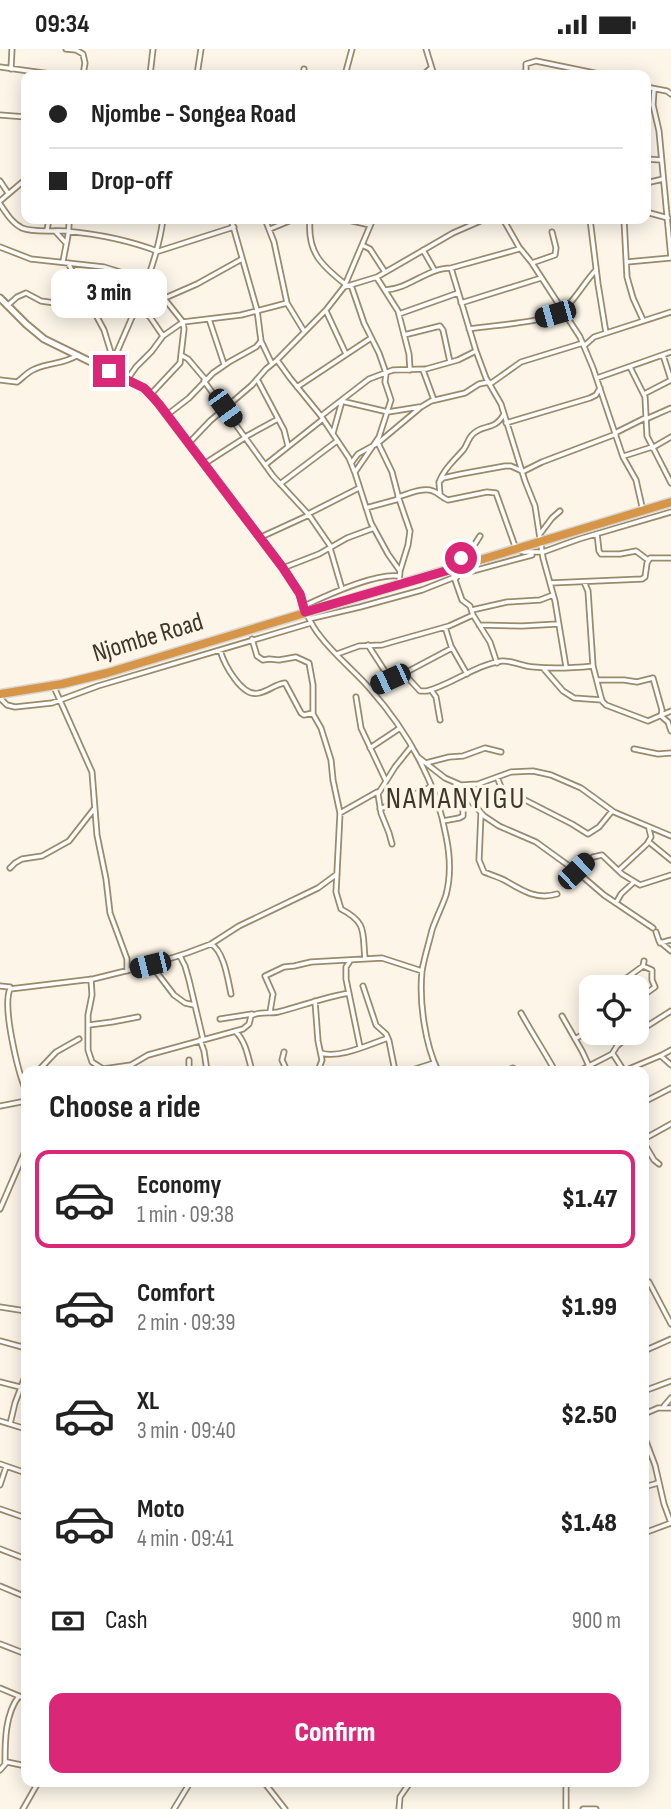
<!DOCTYPE html>
<html lang="en">
<head>
<meta charset="utf-8">
<style>
  :root { --surface:#fff; --page:#f6f6f6; --text:#222; --muted:#767676; --line:#e0e0e0; --accent:#db2777 }
  body { margin:0; font-family:"Sofia Sans Condensed",sans-serif; background:var(--page); color:var(--text); height:100vh; display:flex; flex-direction:column; font-size:26px; white-space:nowrap }
  * { box-sizing:border-box; margin:0 }
  p { font-size:23px; color:var(--muted) }
  .icon { flex:none; width:38px; height:38px; fill:none; stroke:currentColor; stroke-width:2; stroke-linecap:round; stroke-linejoin:round }
  .map { position:relative; flex:1; overflow:hidden }
  .drawer { position:absolute; left:21px; top:1017px; width:628px; height:721px; display:flex; flex-direction:column; background:var(--surface); border-radius:14px; box-shadow:0 4px 18px #0003 }
  .drawer>* { flex:none }
  .banner { position:absolute; left:21px; top:21px; width:630px; height:154px; border-radius:14px; box-shadow:0 4px 18px #0003; display:grid; align-content:center; height:154px; padding:0 28px; background:var(--surface) }
  .buttons { position:absolute; left:579px; top:926px; display:grid; gap:14px }
  .buttons a { display:grid; place-items:center; width:70px; height:70px; border-radius:14px; background:var(--surface); box-shadow:0 4px 18px #0003; font-size:35px }
  .end { position:absolute; width:32px; height:32px; margin:-16px; border:9px solid #db2777; background:#fff; box-shadow:0 0 0 4px #fff }
  .from { border-radius:50% }
  .bubble { position:absolute; height:49px; border-radius:14px; background:var(--surface); box-shadow:0 4px 18px #0003; font-size:23px; font-weight:800; line-height:49px; text-align:center }
  .car { position:absolute; width:21px; height:42px; margin:-21px -10px; border-radius:9px; box-shadow:0 0 5px 2px #0007; background:linear-gradient(#222 24%,#8ab4d8 0 40%,#222 0 76%,#8ab4d8 0 86%,#222 0) }
  .banner b { display:flex; align-items:center; gap:24px; height:66px; font-size:26px }
  .banner b+b { border-top:2px solid var(--line) }
  .banner i { width:18px; height:18px; background:var(--text) }
  ul { padding:0; list-style:none }
  li { display:flex; align-items:center; gap:21px; height:98px; margin:0 14px 10px; padding:0 14px; border:4px solid transparent; border-radius:14px }
  li div { flex:1 }
  li b { display:block; font-size:26px }
  li em { font-style:normal; font-weight:800 }
  li.on { border-color:var(--accent) }
  li>.icon { width:63px; height:63px; stroke-width:1.5 }
  h2 { padding:0 28px; font-size:32px; line-height:84px }
  .pay { display:flex; align-items:center; gap:18px; height:77px; padding:0 28px; font-size:26px }
  .pay p { margin-inline-start:auto }
  .cta { display:flex; gap:14px; margin-top:auto; padding:14px 28px }
  .cta a { flex:1; height:80px; border-radius:14px; background:var(--accent); color:#fff; font-size:28px; font-weight:800; line-height:80px; text-align:center }
  .status { display:flex; justify-content:space-between; align-items:center; height:49px; padding:0 35px; background:var(--surface); direction:ltr }
  .status svg { height:19px; fill:currentColor }
  .map>svg:first-child { display:block }
  .lines { fill:none; stroke-linecap:round; stroke-linejoin:round }
  .street-casing { stroke:#9a8a6a; stroke-width:7 }
  .secondary-casing { stroke:#9a8a6a; stroke-width:9 }
  .highway-casing { stroke:#d8d7d4; stroke-width:11 }
  .street { stroke:#fff; stroke-width:3.5 }
  .secondary { stroke:#fff; stroke-width:5 }
  .highway { stroke:#d79548; stroke-width:8 }
  .route { stroke:#db2777; stroke-width:9 }
  .labels { text-anchor:middle; dominant-baseline:central; stroke-width:7; stroke-linejoin:round; paint-order:stroke }
  .street-label { font-size:26px; fill:#3d3629; stroke:#fcf5e8 }
  .quarter-label { font-size:30px; letter-spacing:2px; fill:#3d3629; stroke:#fcf5e8 }
</style>
</head>
<body>
<div class="status"><b>09:34</b><svg viewBox="0 0 49 12"><path d="M0 12V9h3v3zM5 12V6h3v6zM10 12V3h3v9zM15 12V0h3v12zM26 1h20v11H26zM47 4h2v5h-2z"/></svg></div>
<div class="map">
<svg width="671" height="1760" viewBox="0 0 671 1760">
  <rect width="100%" height="100%" fill="#fcf5e8"/>
  <g class="lines">
    <defs>
      <path id="street" d="M66,0L76,1L83,5L85,14L83,26
        M426,0L434,26
        M0,18L58,26
        M11,20L12,0
        M150,26L153,0
        M197,26L201,0
        M303,26L304,20
        M345,26L352,0
        M423,26L431,19
        M526,26V15L536,12L604,26
        M646,38L667,42L671,45
        M654,41L653,56L659,82L671,209
        M0,66L26,68
        M646,110L661,111
        M0,132L8,144
        M646,134L663,130
        M0,152L26,130
        M0,155C6,164 12,174 22,179C35,184 52,181 66,182C97,185 128,191 157,202
        M646,163L668,169
        M231,170L257,261L261,292L272,315
        M265,170L274,193L287,254L304,282
        M310,170C307,203 321,216 345,235
        M344,170L370,176
        M503,170L519,198L532,214L580,288L593,319L623,408L636,431L643,462
        M590,170L598,235L606,284
        M624,170L627,228L633,249L643,271
        M270,180L294,170
        M47,181L49,170
        M55,182L65,193
        M362,196L370,200L385,223
        M0,198L31,210L104,218L146,231
        M423,201L435,222
        M156,203L234,178
        M63,213C65,198 70,185 69,170
        M627,213L670,209
        M68,214L104,281L113,310
        M532,214L555,206L556,199L552,183
        M451,219L476,302L486,329L501,355L525,432L535,457L543,509L555,552L566,618
        M147,228L183,273L184,280L180,314L151,345
        M377,229L398,262L409,305L410,321
        M345,236L373,170
        M351,236L364,274L379,304L386,324L385,333L391,351L379,388L355,423
        M385,241C409,240 427,219 451,219L519,200
        M165,249L197,235L242,210
        M461,254L541,229
        M7,257L17,248L26,244L41,252L69,256L89,255L137,256
        M136,258L150,268L163,287
        M326,262L346,305
        M399,265L458,244
        M209,270L224,315
        M469,280C493,276 542,274 561,263C570,258 586,231 596,221
        M404,286L440,277L443,281L450,313
        M584,297L594,288L671,263
        M181,306L188,310L205,330
        M663,306L671,331
        M277,311L290,329L321,367L349,409L355,424L371,474L388,505L400,522
        M630,318L645,348L647,387L671,434
        M423,321L434,351
        M109,322C129,272 156,223 163,170
        M597,329L671,303
        M257,330L284,381L288,397
        M0,331L17,333C23,329 27,323 35,320C50,313 62,316 78,306
        M127,331L136,318L152,302L163,287L183,273L241,266L287,254
        M204,332L273,427L309,466L331,498
        M490,335L521,313L583,294
        M297,338L371,289
        M644,345L671,331
        M341,352L388,363L419,358
        M167,366L189,349L213,324L229,313L256,298L261,292
        M321,367L369,330L393,321L426,320L458,311L476,302
        M646,370L671,359
        M506,374L590,349L596,346L600,339
        M333,384L342,352
        M615,384L645,369
        M245,388L278,370
        M189,394L210,372L252,336L266,320L277,311L326,261L344,238L377,228L453,184L485,170
        M378,394L392,423L399,450L410,482L408,496L400,522L399,534
        M652,399L671,388
        M624,407L652,398
        M352,413L358,405L378,394L421,358L431,352L465,344L479,335L489,333
        M204,415L246,388
        M265,416L323,370
        M522,423L542,413L616,385
        M440,431C445,418 455,411 464,400C467,396 468,390 472,386C483,374 494,383 504,365
        M280,435L337,392
        M440,446L439,433L443,429L461,425L505,417H511L522,422
        M398,448C408,445 423,438 433,442C439,444 442,449 448,451L487,443L496,444L516,500L524,503H543L579,490L671,463
        M366,459L399,450
        M308,465L359,439
        M540,485L552,469L560,462
        M597,485L599,502L601,505H620L636,502L648,511
        M480,487L473,498L460,504L463,517L455,531L462,551L470,557L473,566L490,593L497,614
        M261,488L309,466
        M330,499L342,540
        M283,519L319,505L347,489L374,479
        M458,526L532,506
        M584,533L588,542L593,617L602,652L606,656L648,672L671,662
        M550,534L642,530L645,528L647,514L650,509H671
        M304,557C325,547 376,524 398,527
        M472,561L507,553L540,551L553,546
        M306,564C310,572 314,580 320,587C335,607 355,622 371,641C407,682 437,734 446,787C450,806 451,827 446,846C442,858 436,869 432,881C429,894 424,909 422,922C419,953 425,995 438,1022
        M309,570L360,558L422,541L455,528
        M479,576L522,577L558,575
        M445,578L451,597L467,625
        M252,590L257,607L263,611L269,610L279,611L296,608L309,614L313,636V665L321,679L331,711L333,731L340,764L336,843L341,860C368,874 362,884 365,909
        M368,596L390,630
        M220,601C224,615 242,649 259,644C269,642 275,635 285,634L301,664L304,666L313,664
        M337,605L359,597L382,596L392,593L449,577L473,566
        M543,619L563,642L574,649L602,651
        M403,625L452,599
        M598,631H624L637,633L653,629L662,661L661,667L668,673L671,682
        M54,638L92,723L97,786L106,830L110,864L127,910V922
        M370,639L403,625L408,629L420,642H427C453,635 475,616 502,612C511,611 524,618 534,618C553,620 573,619 593,617
        M431,641L436,648L440,671
        M356,648L361,679L386,732
        M0,649L7,656L15,658L52,654L98,637L311,574
        M370,699L400,679
        M634,700L658,705L671,704
        M418,708L445,729L461,736L478,735L511,723L533,722L551,726L581,739L614,763L671,787
        M426,714L449,708L463,707L485,699L501,703
        M497,728L503,743L525,751L572,775L588,785L599,778L612,762
        M455,734L484,767L499,777L536,793L576,822L604,846L653,879
        M380,760L431,738
        M340,764L377,743
        M481,764L479,811L484,823C491,826 499,828 506,832C523,842 537,851 557,845
        M443,772L459,769L463,767V745
        M649,793L671,811
        M392,795L389,784L381,764L378,745L395,718L411,698
        M10,819L15,814L22,810L42,807L69,792L94,760
        M619,821L647,795L651,788L649,780
        M576,822L593,808L602,806L622,825L640,836L671,826
        M616,854L621,845L634,833
        M656,883L659,892L671,902
        M660,894L671,891
        M211,895C224,902 228,931 231,945
        M180,907L185,917L189,931L203,990
        M350,912L346,918V930L360,998
        M151,916L174,946L185,954L194,956
        M91,930L92,946L88,966V1001L92,1013L103,1020L131,1016L148,1006L243,980L249,975L251,967C259,962 269,965 278,963C302,957 325,948 349,944
        M624,931L643,917
        M0,937L10,938
        M363,937L376,976L386,985L389,992L395,1022
        M637,951L655,938L652,931V921L643,917L644,912
        M315,952L318,992L322,1011L318,1022
        M270,963L273,945L265,927L284,918L294,917L311,913L382,909L422,922
        M521,964C532,984 544,1002 555,1022
        M562,967L582,1002L589,1017
        M220,970L252,965
        M89,976L112,973L138,968
        M236,983C246,993 248,1008 252,1022
        M575,990L592,980
        M200,991L204,1002L207,1022
        M284,1003L282,1011L287,1022
        M321,1004C339,1010 370,995 388,989
        M613,1005L624,1022
        M661,1007L671,1016
        M38,1022L56,1003L79,990
        M189,1022V1011
        M409,1022L434,1014
        M505,1022L513,1019L517,1022
        M579,1022L612,1005L617,997L622,993L671,962
        M624,1022L662,1006L671,1001
        M26,1042C18,1023 2,958 10,940L93,930L150,916L187,904L211,895L239,877L318,839L337,825
        M644,1053L671,1039
        M0,1057L26,1052
        M644,1090L671,1075
        M644,1094L654,1111L659,1115
        M0,1160L26,1100
        M649,1233L671,1275
        M0,1258L26,1262
        M0,1292L26,1299
        M644,1302L671,1290
        M0,1333L20,1338
        M644,1342L671,1332
        M664,1357L671,1349
        M644,1365L658,1359H671
        M0,1372L26,1380
        M10,1375L15,1354L26,1325
        M644,1387L655,1416L664,1455L671,1474
        M0,1415L26,1424
        M0,1436L6,1418
        M644,1438L658,1434
        M0,1460L26,1469
        M644,1484L671,1474
        M0,1500L26,1510
        M0,1537L26,1548
        M0,1595L26,1605
        M0,1639L26,1650
        M5,1714C5,1692 5,1665 19,1647
        M0,1721L7,1713L26,1717
        M263,1732L285,1760
        M566,1732V1760
        M23,1760L39,1732
        M174,1760L191,1732
        M399,1760L400,1748L411,1732
        M583,1760H596"/>
      <path id="secondary" d="M0,249L26,275L44,290L144,339L151,345L283,519L300,545L305,563"/>
      <path id="highway" d="M0,645L62,635L107,624L671,453"/>
    </defs>
    <use href="#street" class="street-casing"/>
    <use href="#secondary" class="secondary-casing"/>
    <use href="#highway" class="highway-casing"/>
    <use href="#street" class="street"/>
    <use href="#secondary" class="secondary"/>
    <use href="#highway" class="highway"/>
  </g>
  <g class="lines">
    <path class="route" d="M109,322L144,339L159,355L283,519L300,545L305,563L463,517L461,509"/>
  </g>
  <g class="labels">
    <g class="street-label">
      <text transform="translate(148 589) rotate(-17)">Njombe Road</text>
    </g>
    <g class="quarter-label">
      <text x="456" y="750">NAMANYIGU</text>
    </g>
  </g>
</svg>
<div class="buttons">
<a><svg class="icon" aria-label="locate" viewBox="0 0 24 24"><circle cx="12" cy="12" r="6"/><path d="M12 2v4M12 18v4M2 12h4M18 12h4"/></svg></a>
</div>
<i class="end from" style="left:461px;top:509px"></i>
<i class="end" style="left:109px;top:322px"></i>
<div class="bubble" style="left:51px;top:220px;width:116px">3 min</div>
<i class="car" style="left:555px;top:265px;rotate:254deg"></i>
<i class="car" style="left:225px;top:359px;rotate:144deg"></i>
<i class="car" style="left:390px;top:630px;rotate:245deg"></i>
<i class="car" style="left:576px;top:822px;rotate:46deg"></i>
<i class="car" style="left:150px;top:916px;rotate:256deg"></i>
<div class="banner">
<b><i class="from"></i>Njombe - Songea Road</b>
<b><i></i>Drop-off</b>
</div>
<section class="drawer">
<h2>Choose a ride</h2>
<ul>
<li class="on"><svg class="icon" aria-label="car" viewBox="0 0 24 24"><path d="M5 17H2v-5l4-1 3-4h7l3 4 3 1v5h-3M9 17h6M6 11h13"/><circle cx="7" cy="17" r="2"/><circle cx="17" cy="17" r="2"/></svg><div><b>Economy</b><p>1 min · 09:38</p></div><em>$1.47</em></li>
<li><svg class="icon" aria-label="car" viewBox="0 0 24 24"><path d="M5 17H2v-5l4-1 3-4h7l3 4 3 1v5h-3M9 17h6M6 11h13"/><circle cx="7" cy="17" r="2"/><circle cx="17" cy="17" r="2"/></svg><div><b>Comfort</b><p>2 min · 09:39</p></div><em>$1.99</em></li>
<li><svg class="icon" aria-label="car" viewBox="0 0 24 24"><path d="M5 17H2v-5l4-1 3-4h7l3 4 3 1v5h-3M9 17h6M6 11h13"/><circle cx="7" cy="17" r="2"/><circle cx="17" cy="17" r="2"/></svg><div><b>XL</b><p>3 min · 09:40</p></div><em>$2.50</em></li>
<li><svg class="icon" aria-label="car" viewBox="0 0 24 24"><path d="M5 17H2v-5l4-1 3-4h7l3 4 3 1v5h-3M9 17h6M6 11h13"/><circle cx="7" cy="17" r="2"/><circle cx="17" cy="17" r="2"/></svg><div><b>Moto</b><p>4 min · 09:41</p></div><em>$1.48</em></li>
</ul>
<div class="pay"><svg class="icon" aria-label="cash" viewBox="0 0 24 24"><path d="M3 7h18v10H3z"/><circle cx="12" cy="12" r="2"/></svg>Cash<p>900 m</p></div>
<div class="cta"><a>Confirm</a></div>
</section>
</div>
</body>
</html>
